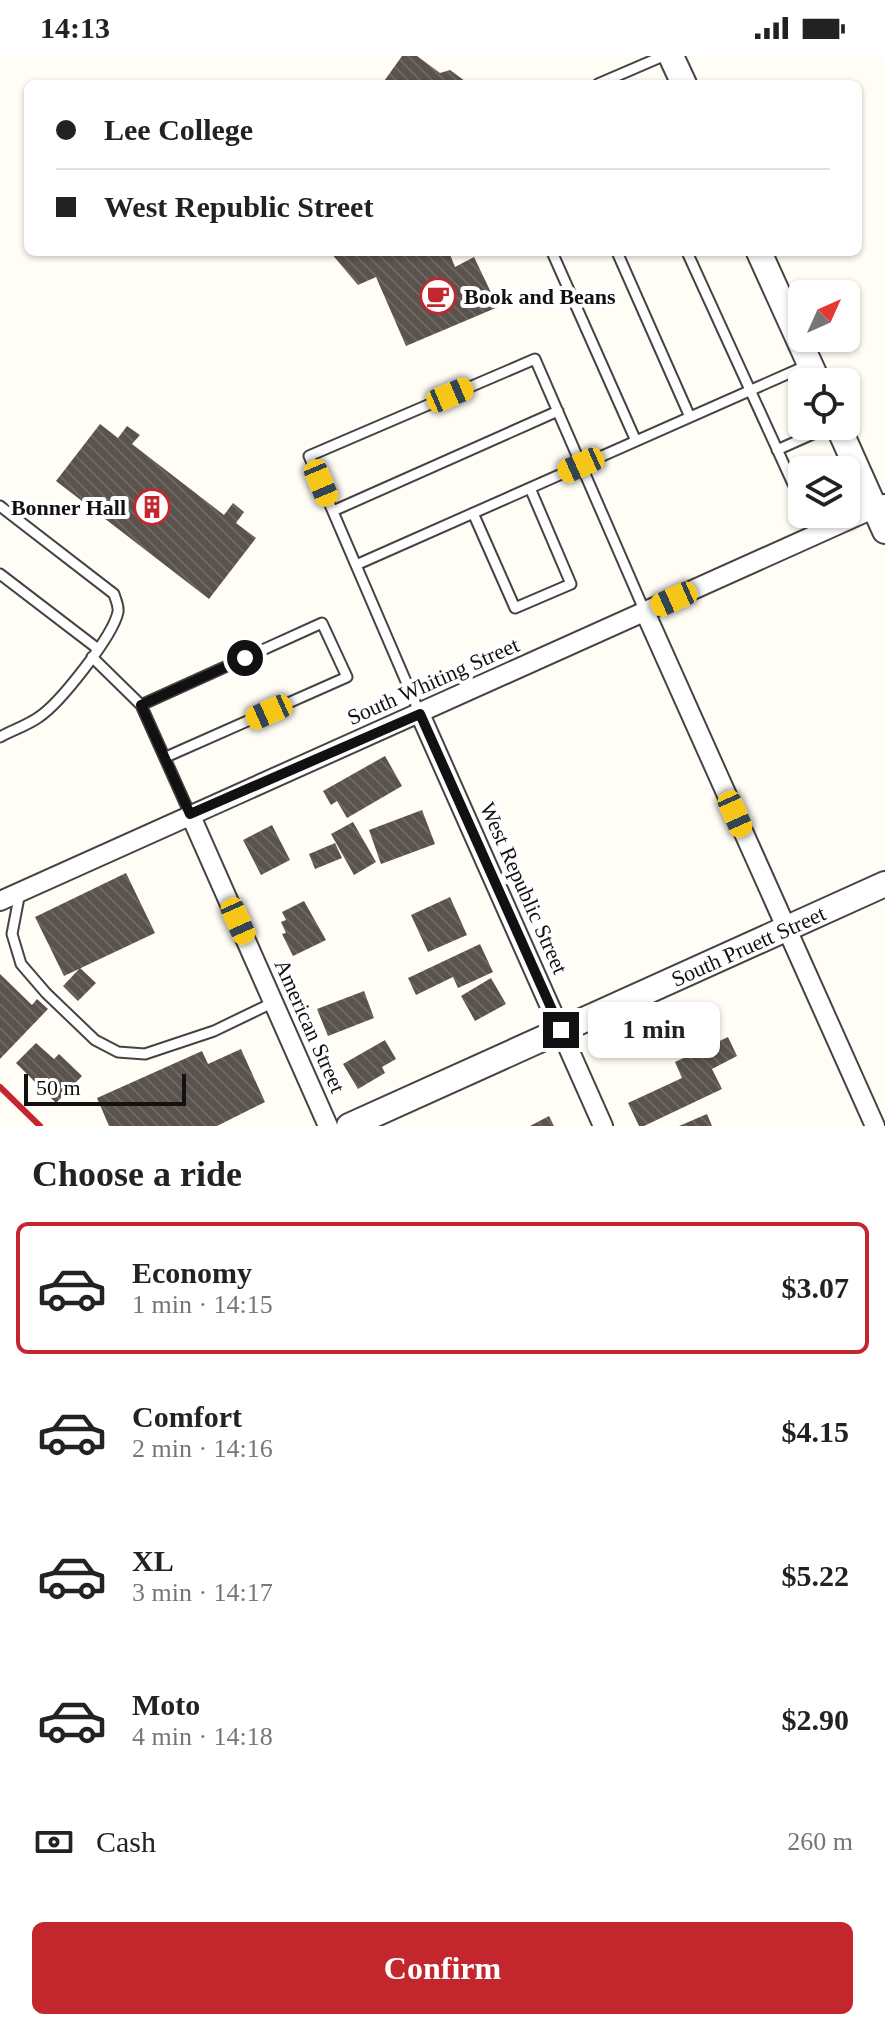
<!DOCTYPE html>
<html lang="en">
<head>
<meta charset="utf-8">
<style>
  :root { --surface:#fff; --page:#f2f2f2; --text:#222; --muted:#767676; --line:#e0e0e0; --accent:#c4262e }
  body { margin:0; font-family:"Times New Roman",serif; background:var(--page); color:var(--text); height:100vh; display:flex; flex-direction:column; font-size:30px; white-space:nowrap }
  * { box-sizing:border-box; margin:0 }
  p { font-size:26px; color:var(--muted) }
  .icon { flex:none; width:44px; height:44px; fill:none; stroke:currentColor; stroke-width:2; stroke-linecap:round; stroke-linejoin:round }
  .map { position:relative; height:1070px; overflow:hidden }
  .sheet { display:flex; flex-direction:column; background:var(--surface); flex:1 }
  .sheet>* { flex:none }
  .hud { position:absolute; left:24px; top:24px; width:838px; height:176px; border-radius:12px; box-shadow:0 2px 6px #0004; display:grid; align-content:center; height:176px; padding:0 32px; background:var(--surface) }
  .needle { width:52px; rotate:45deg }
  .fabs { position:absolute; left:788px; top:224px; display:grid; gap:16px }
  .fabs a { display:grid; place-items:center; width:72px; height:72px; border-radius:12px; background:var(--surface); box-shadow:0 2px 6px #0004; font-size:40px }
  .scale { position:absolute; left:24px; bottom:20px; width:162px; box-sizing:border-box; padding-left:8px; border:4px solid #111; border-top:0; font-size:22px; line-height:28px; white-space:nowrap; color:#111; -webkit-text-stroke:6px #fff; paint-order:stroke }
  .end { position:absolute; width:36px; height:36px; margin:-18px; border:10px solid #111; background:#fff; box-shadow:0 0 0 4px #fff }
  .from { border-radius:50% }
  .bubble { position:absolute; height:56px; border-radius:12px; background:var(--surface); box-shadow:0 2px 6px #0004; font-size:26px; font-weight:700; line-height:56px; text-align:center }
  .car { position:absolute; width:24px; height:48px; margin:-24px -12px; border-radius:10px; box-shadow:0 0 6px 2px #0007; background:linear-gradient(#f5c518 24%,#345 0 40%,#f5c518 0 76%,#345 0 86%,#f5c518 0) }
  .hud b { display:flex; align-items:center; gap:28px; height:76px; font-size:30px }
  .hud b+b { border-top:2px solid var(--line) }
  .hud i { width:20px; height:20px; background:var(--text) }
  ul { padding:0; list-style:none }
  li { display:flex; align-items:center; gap:24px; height:132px; margin:0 16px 12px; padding:0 16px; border:4px solid transparent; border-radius:12px }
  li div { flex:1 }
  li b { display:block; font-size:30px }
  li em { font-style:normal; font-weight:700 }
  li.current { border-color:var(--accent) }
  li>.icon { width:72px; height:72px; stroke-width:1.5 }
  h2 { padding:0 32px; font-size:36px; line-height:96px }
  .pay { display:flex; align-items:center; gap:20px; height:88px; padding:0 32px; font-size:30px }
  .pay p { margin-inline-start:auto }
  .button { display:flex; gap:16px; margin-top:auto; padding:16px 32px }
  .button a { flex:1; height:92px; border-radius:12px; background:var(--accent); color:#fff; font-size:32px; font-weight:700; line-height:92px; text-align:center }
  .status { display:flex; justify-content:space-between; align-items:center; height:56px; padding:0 40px; background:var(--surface); direction:ltr }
  .status svg { height:22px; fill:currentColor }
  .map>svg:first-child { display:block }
  .building { fill:url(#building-back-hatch) }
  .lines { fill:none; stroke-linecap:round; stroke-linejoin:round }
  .service-casing { stroke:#444; stroke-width:13 }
  .minor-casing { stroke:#444; stroke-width:22 }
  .tertiary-casing { stroke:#444; stroke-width:28 }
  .service { stroke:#fff; stroke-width:9 }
  .minor { stroke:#fff; stroke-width:18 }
  .tertiary { stroke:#fff; stroke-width:24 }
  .rail { stroke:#c4262e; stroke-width:6 }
  .route { stroke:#111; stroke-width:10 }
  .labels { text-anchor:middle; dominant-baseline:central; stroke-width:8; stroke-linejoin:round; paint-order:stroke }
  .poi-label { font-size:22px; font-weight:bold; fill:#111; stroke:#fff; text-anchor:start }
  .street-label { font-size:22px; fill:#111; stroke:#fff }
</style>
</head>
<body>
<div class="status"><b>14:13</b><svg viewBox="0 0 49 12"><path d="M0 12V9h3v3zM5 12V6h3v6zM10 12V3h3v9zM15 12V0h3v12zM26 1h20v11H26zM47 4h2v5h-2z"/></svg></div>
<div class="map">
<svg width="885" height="1070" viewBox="0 0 885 1070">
  <defs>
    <pattern id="building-back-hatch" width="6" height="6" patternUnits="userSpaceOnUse" patternTransform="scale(2)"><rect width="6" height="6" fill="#5a524d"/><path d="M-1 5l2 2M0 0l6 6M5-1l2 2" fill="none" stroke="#6d6662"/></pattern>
  </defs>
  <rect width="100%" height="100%" fill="#fffdf5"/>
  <path class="building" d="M402,0H417L440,17L450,14L469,28H382Z
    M330,196H449L455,211L474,201L498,251L406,290L376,221L358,229Z
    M100,368L118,382L127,370L140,379L132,388L224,459L233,447L244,456L236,467L256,482L209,543L56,425Z
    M385,700L402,730L347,762L337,745L331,749L323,735Z
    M422,754L435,788L381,808L369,774Z
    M353,766L376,806L354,819L331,778Z
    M272,769L290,804L261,819L243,784Z
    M335,787L342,802L315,813L309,798Z
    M126,817L155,877L64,920L35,861Z
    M450,841L467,879L428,896L411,859Z
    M304,845L326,884L293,900L282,878L286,877L281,866L286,864L282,856Z
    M480,888L493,916L458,932L453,921L416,939L408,922Z
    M80,912L96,927L78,945L63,930Z
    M0,918L32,949L37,943L48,953L0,1003Z
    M491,922L506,948L475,965L461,940Z
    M364,935L374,962L328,980L317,953Z
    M728,981L737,1000L712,1013L722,1033L644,1070H639L628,1047L682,1022L675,1006Z
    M385,984L396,1003L382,1011L385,1017L358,1033L343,1008Z
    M36,987L54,1003L59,998L82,1020L56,1047L16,1007Z
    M241,993L265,1046L217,1070H109L97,1042L202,995L208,1008Z
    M707,1058L712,1070H679Z
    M549,1060L554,1070H530Z"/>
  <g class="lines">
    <defs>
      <path id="service" d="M598,28L663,0
        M552,196L636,385
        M617,196L690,361
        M687,196L793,428
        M777,394L831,370
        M0,450L114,538C116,545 119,550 118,556C113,580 60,647 39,661C28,669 13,674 0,681
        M333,455L558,355
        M473,457L515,552L571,528L530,432
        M356,509L810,308
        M0,518L98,593
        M92,601L141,649L190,758
        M141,649L322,567L347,621L166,701
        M420,658L309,400L535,303L645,556
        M20,836L12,878L21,908L46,937L95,984L118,996L145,998L214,975L274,946"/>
      <path id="minor" d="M645,556L875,1070
        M420,658L603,1070
        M190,758L328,1070
        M0,845L884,448"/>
      <g id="tertiary">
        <path d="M671,0L684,28"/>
        <path d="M759,196L818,326"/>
        <path d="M838,370L885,475"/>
        <path id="s1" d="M349,1070L885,828"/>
      </g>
    </defs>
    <use href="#service" class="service-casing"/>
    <use href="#minor" class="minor-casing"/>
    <use href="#tertiary" class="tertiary-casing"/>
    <use href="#service" class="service"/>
    <use href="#minor" class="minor"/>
    <use href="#tertiary" class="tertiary"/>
    <path class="rail" d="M0,1031L40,1070"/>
  </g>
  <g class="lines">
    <path class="route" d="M245,602L141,649L190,758L420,658L561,974"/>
  </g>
  <defs>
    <symbol id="cafe-ring" viewBox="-11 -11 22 22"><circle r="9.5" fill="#fff" stroke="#c4262e" stroke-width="1.5"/><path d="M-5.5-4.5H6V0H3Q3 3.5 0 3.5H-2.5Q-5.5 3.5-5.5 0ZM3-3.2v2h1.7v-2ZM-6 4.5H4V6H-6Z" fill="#c4262e"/></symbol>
    <symbol id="building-ring" viewBox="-11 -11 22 22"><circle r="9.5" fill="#fff" stroke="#c4262e" stroke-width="1.5"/><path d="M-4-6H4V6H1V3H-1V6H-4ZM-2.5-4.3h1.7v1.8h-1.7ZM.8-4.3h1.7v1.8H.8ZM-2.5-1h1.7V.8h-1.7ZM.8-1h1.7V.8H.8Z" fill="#c4262e"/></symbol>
  </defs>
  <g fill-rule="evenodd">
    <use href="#cafe-ring" x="418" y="220" width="40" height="40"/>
    <use href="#building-ring" x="132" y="431" width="40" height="40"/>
  </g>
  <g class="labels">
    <g class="poi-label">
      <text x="464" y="240">Book and Beans</text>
      <text x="126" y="451" text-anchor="end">Bonner Hall</text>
    </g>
    <g class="street-label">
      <text transform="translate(433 625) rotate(-24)">South Whiting Street</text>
      <text transform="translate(524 832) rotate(66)">West Republic Street</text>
      <text stroke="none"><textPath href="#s1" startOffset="438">South Pruett Street</textPath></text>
      <text transform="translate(310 970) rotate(66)">American Street</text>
    </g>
  </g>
</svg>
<div class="fabs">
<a><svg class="needle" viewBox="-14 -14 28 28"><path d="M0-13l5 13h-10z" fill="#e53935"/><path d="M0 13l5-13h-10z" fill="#767676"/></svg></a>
<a><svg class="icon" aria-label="locate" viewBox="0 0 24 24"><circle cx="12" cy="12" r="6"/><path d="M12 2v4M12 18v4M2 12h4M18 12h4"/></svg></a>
<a><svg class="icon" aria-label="layers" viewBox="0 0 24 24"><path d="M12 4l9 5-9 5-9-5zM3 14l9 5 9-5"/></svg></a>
</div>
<div class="scale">50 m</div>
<i class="end from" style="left:245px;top:602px"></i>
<i class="end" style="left:561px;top:974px"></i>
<div class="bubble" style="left:588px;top:946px;width:132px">1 min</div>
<i class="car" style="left:450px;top:339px;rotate:67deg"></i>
<i class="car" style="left:581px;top:409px;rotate:246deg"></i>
<i class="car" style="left:321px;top:427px;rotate:157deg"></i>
<i class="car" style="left:674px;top:543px;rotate:246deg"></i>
<i class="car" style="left:269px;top:656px;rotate:246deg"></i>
<i class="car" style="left:735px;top:758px;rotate:156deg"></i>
<i class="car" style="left:238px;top:865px;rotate:156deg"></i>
<div class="hud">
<b><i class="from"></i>Lee College</b>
<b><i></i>West Republic Street</b>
</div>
</div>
<section class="sheet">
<h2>Choose a ride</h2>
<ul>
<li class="current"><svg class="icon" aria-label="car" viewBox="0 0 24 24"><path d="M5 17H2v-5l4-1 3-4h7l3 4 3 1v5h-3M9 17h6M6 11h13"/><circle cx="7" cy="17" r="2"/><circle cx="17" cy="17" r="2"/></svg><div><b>Economy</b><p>1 min · 14:15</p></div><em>$3.07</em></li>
<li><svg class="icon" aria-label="car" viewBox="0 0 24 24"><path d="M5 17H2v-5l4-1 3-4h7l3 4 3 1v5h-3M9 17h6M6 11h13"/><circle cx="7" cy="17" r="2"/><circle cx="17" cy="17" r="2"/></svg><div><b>Comfort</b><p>2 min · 14:16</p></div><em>$4.15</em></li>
<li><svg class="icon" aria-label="car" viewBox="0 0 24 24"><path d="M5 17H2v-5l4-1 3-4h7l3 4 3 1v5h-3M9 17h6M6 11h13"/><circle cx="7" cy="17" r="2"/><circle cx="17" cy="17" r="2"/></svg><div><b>XL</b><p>3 min · 14:17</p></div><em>$5.22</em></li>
<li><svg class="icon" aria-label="car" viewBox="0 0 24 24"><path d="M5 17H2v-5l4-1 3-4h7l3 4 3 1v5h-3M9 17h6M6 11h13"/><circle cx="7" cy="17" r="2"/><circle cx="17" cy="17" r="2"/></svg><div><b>Moto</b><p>4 min · 14:18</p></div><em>$2.90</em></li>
</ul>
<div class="pay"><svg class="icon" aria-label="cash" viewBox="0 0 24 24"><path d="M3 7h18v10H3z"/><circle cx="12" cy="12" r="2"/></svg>Cash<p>260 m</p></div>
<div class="button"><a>Confirm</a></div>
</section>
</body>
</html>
